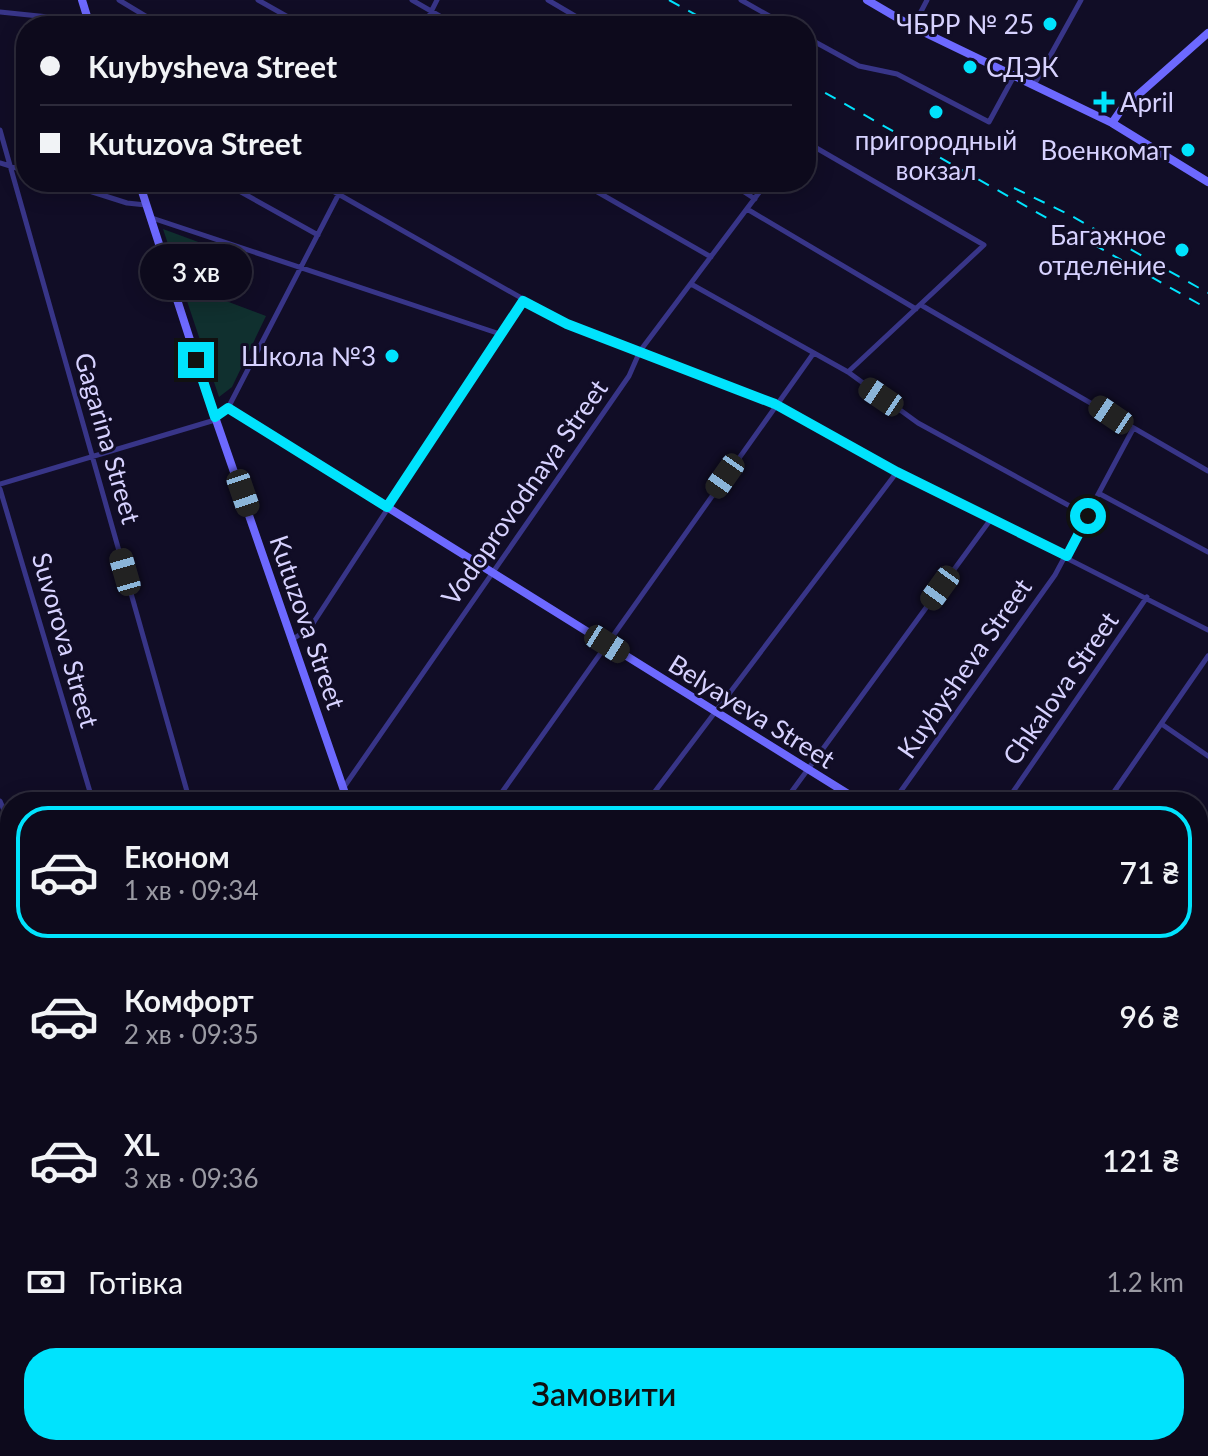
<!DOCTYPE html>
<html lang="uk">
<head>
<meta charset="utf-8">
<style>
  :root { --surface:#0d0a1c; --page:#161325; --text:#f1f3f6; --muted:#9a9aa3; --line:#2d2b3b; --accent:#00e3fd }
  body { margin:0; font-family:Lato,sans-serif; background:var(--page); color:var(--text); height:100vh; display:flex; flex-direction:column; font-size:30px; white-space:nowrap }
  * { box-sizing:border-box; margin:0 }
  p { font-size:26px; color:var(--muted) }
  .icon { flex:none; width:44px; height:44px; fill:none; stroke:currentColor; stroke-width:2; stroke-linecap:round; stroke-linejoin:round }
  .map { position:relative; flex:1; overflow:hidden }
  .sheet { position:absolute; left:0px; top:792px; width:1208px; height:664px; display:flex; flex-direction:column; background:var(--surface); border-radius:32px 32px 0 0; box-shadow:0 4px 20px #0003,0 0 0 2px var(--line) }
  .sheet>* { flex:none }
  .banner { position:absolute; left:16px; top:16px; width:800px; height:176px; border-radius:32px; box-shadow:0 4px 20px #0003,0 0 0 2px var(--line); display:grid; align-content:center; height:176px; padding:0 24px; background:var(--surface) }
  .end { position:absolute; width:36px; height:36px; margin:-18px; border:10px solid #00e3fd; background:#111; box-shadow:0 0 0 4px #111 }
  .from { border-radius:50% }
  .bubble { position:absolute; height:56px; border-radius:28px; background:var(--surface); box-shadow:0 4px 20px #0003,0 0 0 2px var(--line); font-size:26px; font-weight:600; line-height:56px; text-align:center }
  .car { position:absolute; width:24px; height:48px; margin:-24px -12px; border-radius:10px; box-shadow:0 0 6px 2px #0007; background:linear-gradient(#222 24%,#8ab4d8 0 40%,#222 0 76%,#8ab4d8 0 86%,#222 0) }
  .banner b { display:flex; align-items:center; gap:28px; height:76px; font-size:30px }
  .banner b+b { border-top:2px solid var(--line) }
  .banner i { width:20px; height:20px; background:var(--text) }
  ul { padding:14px 0 0; list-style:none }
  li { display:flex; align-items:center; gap:24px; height:132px; margin:0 16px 12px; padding:0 8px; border:4px solid transparent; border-radius:32px }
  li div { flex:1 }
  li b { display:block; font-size:30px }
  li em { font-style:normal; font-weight:600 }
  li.selected { border-color:var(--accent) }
  li>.icon { width:72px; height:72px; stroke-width:1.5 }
  .pay { display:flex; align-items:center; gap:20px; height:88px; padding:0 24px; font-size:30px }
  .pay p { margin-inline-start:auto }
  .action { display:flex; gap:16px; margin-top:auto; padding:16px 24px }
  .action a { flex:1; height:92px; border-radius:32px; background:var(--accent); color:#111; font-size:32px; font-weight:600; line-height:92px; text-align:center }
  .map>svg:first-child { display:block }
  .green { fill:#10302f }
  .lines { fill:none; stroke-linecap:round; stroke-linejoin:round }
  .river { stroke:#082049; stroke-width:12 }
  .street { stroke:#383588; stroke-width:5 }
  .secondary { stroke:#6d69ff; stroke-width:8 }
  .highway { stroke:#ff4da2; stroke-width:10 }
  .rail { stroke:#00e3fd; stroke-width:2; stroke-dasharray:12 10; stroke-linecap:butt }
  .route { stroke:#00e3fd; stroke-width:10 }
  .poi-dot { fill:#00e3fd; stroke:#110d26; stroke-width:3 }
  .labels { text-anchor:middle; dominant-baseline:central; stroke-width:6; stroke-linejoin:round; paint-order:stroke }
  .poi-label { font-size:26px; fill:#d7d2ff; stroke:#110d26; text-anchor:end }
  .street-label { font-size:26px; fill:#d7d2ff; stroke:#110d26 }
</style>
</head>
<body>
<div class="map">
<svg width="1208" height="1456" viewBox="0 0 1208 1456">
  <rect width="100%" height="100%" fill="#110d26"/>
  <path class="green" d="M163,229L239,257L226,301L266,316L232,387L219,397Z"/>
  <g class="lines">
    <path class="river" d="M0,853L10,862
      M486,1446L492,1456"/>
    <path class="street" d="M119,0L162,26
      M258,0L304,26
      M412,0L457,26
      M548,0L592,26
      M741,0L787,26
      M0,12L87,21
      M424,26L437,0
      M913,27L927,0
      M806,37L859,66L897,74L989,122L1014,76
      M1034,85L1081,0
      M0,130L190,802
      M806,142L984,245L848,372
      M0,163L26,171
      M61,182L127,203L146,205
      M223,182L318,235
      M317,182L567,324L775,404L897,472L1208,630
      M580,182L711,257
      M729,182L755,199
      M747,209L916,309
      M152,218L500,334
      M691,284L848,372L918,423L1088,516
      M921,305L1208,471
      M228,408L345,182
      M0,484L215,420
      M0,489L93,802
      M1100,494L1208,552
      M293,639L310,628L523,301
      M1163,725L1208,756
      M344,787L629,376L640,351L767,182
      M0,801L10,824
      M495,802L813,354
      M647,802L897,472
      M784,802L991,519
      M893,802L1055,575L1133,429
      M1006,802L1147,597
      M1107,802L1208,656
      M0,873L10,881
      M1198,941L1208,927
      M0,949L10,958
      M1198,1077L1208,1062
      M0,1079L10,1088
      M1198,1215L1208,1200
      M1198,1349L1208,1335
      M46,1446L51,1456
      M104,1446L108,1456
      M248,1446L250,1456
      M668,1446L682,1456
      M759,1446L771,1456
      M656,1456L663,1446
      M839,1456L846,1446"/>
    <path class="secondary" d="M82,0L90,26
      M867,0L913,27L1112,123L1208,182
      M1112,123L1121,110L1208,33
      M139,182L215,417L348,802
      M215,417L228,408L861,802
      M1198,1017L1208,1024
      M1198,1438L1208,1446
      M426,1446L430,1456"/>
    <path class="highway" d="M0,1341L10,1351
      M0,1363L10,1357
      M0,1415L10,1421"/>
    <path class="rail" d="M669,0L716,26
      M806,82L1208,309
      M1014,188L1068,214L1208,293"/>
  </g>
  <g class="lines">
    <path class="route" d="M196,360L215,417L228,408L387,507L523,301L567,324L775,404L897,472L1067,556L1088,516"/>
  </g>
  <g class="poi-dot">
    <circle cx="1050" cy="24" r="8"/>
    <circle cx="970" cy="67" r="8"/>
    <path d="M1100 90h8v8h8v8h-8v8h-8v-8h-8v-8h8z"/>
    <circle cx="936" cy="112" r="8"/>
    <circle cx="1188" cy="150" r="8"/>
    <circle cx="1182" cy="250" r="8"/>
    <circle cx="392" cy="356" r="8"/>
  </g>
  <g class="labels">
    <g class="poi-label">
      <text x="1034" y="24">ЧБРР № 25</text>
      <text x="986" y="67" text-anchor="start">СДЭК</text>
      <text x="1120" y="102" text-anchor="start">April</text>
      <text x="936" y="140" text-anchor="middle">пригородный<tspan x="936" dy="30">вокзал</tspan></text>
      <text x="1172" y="150">Военкомат</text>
      <text x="1166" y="235">Багажное<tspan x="1166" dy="30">отделение</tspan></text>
      <text x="376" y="356">Школа №3</text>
    </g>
    <g class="street-label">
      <text transform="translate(108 438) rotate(74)">Gagarina Street</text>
      <text transform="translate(524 492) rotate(-55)">Vodoprovodnaya Street</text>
      <text transform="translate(308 622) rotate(71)">Kutuzova Street</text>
      <text transform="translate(66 640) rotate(74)">Suvorova Street</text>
      <text transform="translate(964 668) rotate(-55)">Kuybysheva Street</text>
      <text transform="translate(1060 688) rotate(-55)">Chkalova Street</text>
      <text transform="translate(752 711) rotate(32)">Belyayeva Street</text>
    </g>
  </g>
</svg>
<i class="end from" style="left:1088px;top:516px"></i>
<i class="end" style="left:196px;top:360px"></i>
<div class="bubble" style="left:140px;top:244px;width:112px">3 хв</div>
<i class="car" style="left:881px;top:397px;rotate:304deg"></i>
<i class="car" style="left:1111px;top:415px;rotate:304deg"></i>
<i class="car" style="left:725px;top:476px;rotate:215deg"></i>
<i class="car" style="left:243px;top:493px;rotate:161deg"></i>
<i class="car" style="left:125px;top:572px;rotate:344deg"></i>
<i class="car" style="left:940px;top:588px;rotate:216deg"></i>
<i class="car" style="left:607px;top:644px;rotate:122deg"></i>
<div class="banner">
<b><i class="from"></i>Kuybysheva Street</b>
<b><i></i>Kutuzova Street</b>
</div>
<section class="sheet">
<ul>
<li class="selected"><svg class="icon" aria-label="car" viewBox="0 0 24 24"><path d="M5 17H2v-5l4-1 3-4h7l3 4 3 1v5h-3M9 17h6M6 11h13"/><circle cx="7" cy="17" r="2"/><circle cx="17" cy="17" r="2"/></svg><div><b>Економ</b><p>1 хв · 09:34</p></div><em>71 ₴</em></li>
<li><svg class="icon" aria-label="car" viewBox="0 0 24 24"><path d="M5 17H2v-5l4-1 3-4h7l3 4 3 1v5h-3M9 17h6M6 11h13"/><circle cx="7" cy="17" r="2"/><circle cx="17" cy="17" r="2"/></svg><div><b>Комфорт</b><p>2 хв · 09:35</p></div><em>96 ₴</em></li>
<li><svg class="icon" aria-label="car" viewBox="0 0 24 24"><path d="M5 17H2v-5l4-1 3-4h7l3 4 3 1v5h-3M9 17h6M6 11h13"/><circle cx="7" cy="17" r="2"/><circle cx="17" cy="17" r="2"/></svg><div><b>XL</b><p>3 хв · 09:36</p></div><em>121 ₴</em></li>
</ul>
<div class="pay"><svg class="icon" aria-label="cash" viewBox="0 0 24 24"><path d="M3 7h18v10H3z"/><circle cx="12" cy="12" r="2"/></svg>Готівка<p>1.2 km</p></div>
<div class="action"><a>Замовити</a></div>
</section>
</div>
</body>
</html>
